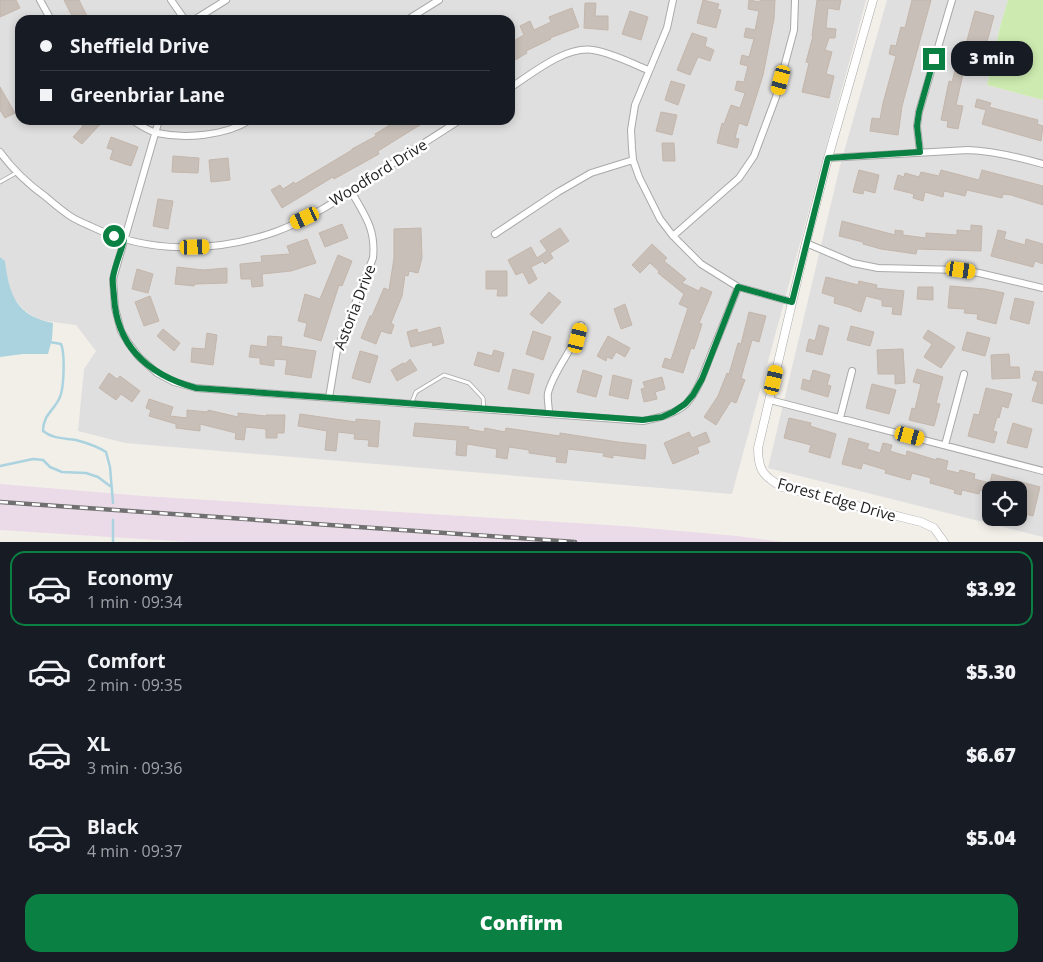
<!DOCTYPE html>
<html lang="en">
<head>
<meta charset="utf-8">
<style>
  :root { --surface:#171b24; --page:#20242c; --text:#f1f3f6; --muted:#9ea1a6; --line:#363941; --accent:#0b8043 }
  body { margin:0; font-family:"Open Sans",sans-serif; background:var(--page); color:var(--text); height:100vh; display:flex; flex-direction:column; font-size:19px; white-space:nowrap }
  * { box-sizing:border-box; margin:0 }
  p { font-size:16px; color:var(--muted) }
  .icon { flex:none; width:28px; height:28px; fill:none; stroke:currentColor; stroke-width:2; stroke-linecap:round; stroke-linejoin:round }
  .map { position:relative; height:542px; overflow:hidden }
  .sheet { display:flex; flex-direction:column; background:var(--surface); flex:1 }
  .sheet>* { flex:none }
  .guide { position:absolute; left:15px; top:15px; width:500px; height:110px; border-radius:15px; box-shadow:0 2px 8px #0003; display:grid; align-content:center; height:110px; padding:0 25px; background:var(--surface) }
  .buttons { position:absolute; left:982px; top:481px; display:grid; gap:10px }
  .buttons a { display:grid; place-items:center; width:45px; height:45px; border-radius:10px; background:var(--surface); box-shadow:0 2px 8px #0003; font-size:25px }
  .end { position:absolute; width:22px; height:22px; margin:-11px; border:6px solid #0b8043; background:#fff; box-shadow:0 0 0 2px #fff }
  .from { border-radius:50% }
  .bubble { position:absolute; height:35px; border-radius:15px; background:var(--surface); box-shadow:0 2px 8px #0003; font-size:16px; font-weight:800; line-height:35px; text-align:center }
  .car { position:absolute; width:15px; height:30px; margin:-15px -8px; border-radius:6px; box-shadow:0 0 4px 1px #0007; background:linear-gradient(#f5c518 24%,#345 0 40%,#f5c518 0 76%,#345 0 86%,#f5c518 0) }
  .guide b { display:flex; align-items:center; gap:18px; height:48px; font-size:19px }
  .guide b+b { border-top:1px solid var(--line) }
  .guide i { width:12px; height:12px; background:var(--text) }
  ul { padding:9px 0 0; list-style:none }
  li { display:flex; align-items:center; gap:15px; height:75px; margin:0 10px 8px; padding:0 15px; border:2px solid transparent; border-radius:15px }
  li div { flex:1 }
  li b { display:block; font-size:19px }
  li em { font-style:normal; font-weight:800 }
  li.current { border-color:var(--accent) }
  li>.icon { width:45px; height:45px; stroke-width:1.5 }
  .primary-button { display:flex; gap:10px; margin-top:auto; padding:10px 25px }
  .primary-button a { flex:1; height:58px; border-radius:15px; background:var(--accent); color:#fff; font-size:20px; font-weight:800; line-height:58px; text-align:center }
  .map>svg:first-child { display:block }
  .residential { fill:#e0dfdf; fill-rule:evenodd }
  .industrial { fill:#ebdbe8 }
  .grass { fill:#cdebb0 }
  .water { fill:#aad3df }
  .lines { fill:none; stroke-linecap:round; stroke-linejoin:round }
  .stream { stroke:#aad3df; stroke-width:2.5 }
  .building { fill:#c7bfb8; stroke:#c4b6ab }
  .service-casing { stroke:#a9a9a9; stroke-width:4.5 }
  .minor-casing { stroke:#a9a9a9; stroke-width:8 }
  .tertiary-casing { stroke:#a9a9a9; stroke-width:9 }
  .service { stroke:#fff; stroke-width:3 }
  .minor { stroke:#fff; stroke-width:6 }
  .tertiary { stroke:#fff; stroke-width:8 }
  .rail-casing { stroke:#707070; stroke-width:4.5 }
  .rail { stroke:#fff; stroke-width:2.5; stroke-dasharray:8; stroke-linecap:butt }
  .route { stroke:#0b8043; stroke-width:6 }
  .labels { text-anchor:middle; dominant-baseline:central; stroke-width:5; stroke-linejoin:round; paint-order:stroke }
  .street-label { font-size:15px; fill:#222; stroke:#fff }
</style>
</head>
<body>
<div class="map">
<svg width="1043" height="542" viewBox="0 0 1043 542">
  <rect width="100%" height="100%" fill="#f2efe9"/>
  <path class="residential" d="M0,0H866L732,494L125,443L78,431L84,369L96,351L76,325L39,320L24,310L12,296L7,278L5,261L0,257ZM20,20H510V120H20Z
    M887,0H1008L1000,27L987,85L1043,100V537L768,468L840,166ZM991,490H1019V518H991Z"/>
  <path class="industrial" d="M0,484L143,496L623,526L737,536L785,542H189L0,530Z"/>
  <path class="grass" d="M1008,0H1043V100L987,85L1000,27Z"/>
  <path class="water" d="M0,257L5,261C9,294 16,316 53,323L52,339L48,354H23L0,357Z"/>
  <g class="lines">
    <path class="stream" d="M50,342L61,344C65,353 64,383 61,394C57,409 43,413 43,431C53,439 64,438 76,440C87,443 97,446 106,452L110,467L113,503
      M0,466L33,459L43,460L50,467L62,472L86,473L98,477L110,486
      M113,520V542"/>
  </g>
  <path class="building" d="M0,0H16L20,8L0,17Z
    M64,0H79L89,20H74Z
    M703,0L719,4L717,9L721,10L716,28L697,23Z
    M749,0L760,2V0H775L774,19L763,75L747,126L739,123L735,138L739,139L737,148L717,143L722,123L724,124L731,105L740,108L745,93L735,90L737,81L744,82L748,66L740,64L742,55L749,57L754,39L744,37L746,28L755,30L759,11L748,9Z
    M817,0H841L839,10L828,8L826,28L836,29L835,38H829L825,50L832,52L826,74L834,76L829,98L802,92L809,63L806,62L813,36H812Z
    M912,0H931L902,106L898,135L870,131L872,118L880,119L883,103L896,56L889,54L891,45L896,46L901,27L905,28Z
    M585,3H596L595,16H608V30L584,28Z
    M572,8L579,27L550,38L551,39L526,51L527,53L510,63V43L524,35L520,26L530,21L534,30L551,22L549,17Z
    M630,11L648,17L641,40L622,34Z
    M975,11L994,16L985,49L990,51L987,62L975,58L970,76L963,74L956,105L963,106L958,129L947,127L948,121L941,120L949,81L952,82L959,55L956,54L960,42L966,44Z
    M692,33L707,38L705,46L714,50L710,61L698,57L690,75L677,70Z
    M671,81L685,85L678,105L665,100Z
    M0,87L15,113L5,118L0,110Z
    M977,99L991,103L989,107L1038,120L1037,124L1043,126L1041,141L982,124L986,110L975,107Z
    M661,112L677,115L672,135L656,131Z
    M77,120H104L82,144L73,137L83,126Z
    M398,120H428L378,151L379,154L334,179L333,177L282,208L271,190L280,185L283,189L294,182L295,184L352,150V149L376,136L375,134Z
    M111,137L138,147L131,166L110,159L113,150L107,148Z
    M662,143H674L675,161H663Z
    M173,156L199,158L198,173L172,172Z
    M228,158L230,180L211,182L209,160Z
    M859,170L879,175L875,193L864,190L863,194L853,192Z
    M941,170L979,180L982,170L1043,186V205L1011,195L1003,194L1002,198L967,190L965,196L944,191L943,197L925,192L923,201L913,198L914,194L894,189L898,175L904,177L905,173L919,177L921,172L939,176Z
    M158,199L173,201L168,229L153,226Z
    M842,221L895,235V230L903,231V235L926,238V233L957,235V230L971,231V225L982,226L981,251L917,249L916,254L881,249L863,244V242L839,236Z
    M342,224L348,238L325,247L319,233Z
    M421,228L422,258L418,273L409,271L408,276L405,275L402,296L391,323L394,325L391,334L381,331L376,344L361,338L370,316H372L384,288L389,290L394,258V229Z
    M560,228L569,241L550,253L553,258L545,264L543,261L531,267L537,279L529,284L523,272L516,275L508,260L531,247L537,258L547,251L540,241Z
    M998,230L1006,232L1004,239L1025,245L1026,239L1043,244V264L1035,261L1033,267L991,256Z
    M307,239L316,263L291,271L262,274L263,286L252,287L251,279H241L240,264L262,262L261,256L290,254L287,246Z
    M652,244L667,258L664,261L686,279L682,283L699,291L701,287L712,292L699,323L702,324L694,349L691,348L683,373L662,367L665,358L671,360L688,308L679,304L684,294L658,273L659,271L650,263L640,273L632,265Z
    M338,255L352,261L342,286L339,285L321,341L304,336L307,323L298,321L305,294L320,299Z
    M177,267L203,270L227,268V283L195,284L194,286L175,284Z
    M137,269L153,274L148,293L132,289Z
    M486,271H507V296H497L498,289H486Z
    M826,277L858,285L859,281L877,285L876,288L904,291L901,315L892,314L893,307L882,306V300L866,296L861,312L852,309V308L834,303L835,297L822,293Z
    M950,286L985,289L1004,293L996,324L977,319L978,314L964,313L965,309L948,308Z
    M918,287H933V300L917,299Z
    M549,292L561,302L542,324L530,314Z
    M150,296L159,321L144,326L135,302Z
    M1015,298L1034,302L1029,324L1010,319Z
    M625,304L632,325L621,329L614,309Z
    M749,312L766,316L759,342L752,340L741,378L745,380L736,403L731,401L716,425L704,417L718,396L727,373L729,374L738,343L741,344Z
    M819,325L829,328L822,355L806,351L809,339L815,341Z
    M851,326L874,332L870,346L847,340Z
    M440,327L444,343L433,346L432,342L411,347L407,332L417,329L418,333Z
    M163,329L180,343L174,351L157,336Z
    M928,330L955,347L941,368L924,357L932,344L923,338Z
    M533,331L551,337L543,360L526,354Z
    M967,332L990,338L985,356L962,350Z
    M207,333L217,335L213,365L191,362L192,348L205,349Z
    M268,336L282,337L281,346L316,351L311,378L285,374L287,360L274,359V366L260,364V358L249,357L251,345L267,347Z
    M608,336L630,348L625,357L616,352L612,359L607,357L606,361L597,356Z
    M903,349L905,383L895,384V374H878L877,350Z
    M494,350L504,353L499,372L474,365L478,352L492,356Z
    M360,351L378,356L370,383L352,378Z
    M1009,354L1010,367H1019L1020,378L992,379L991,355Z
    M410,359L417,370L397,381L391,370L403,363L405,364Z
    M513,369L534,374L529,394L508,389Z
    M917,369L943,377L936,403L940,404L934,426L909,420L912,408L915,409L921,384L913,382Z
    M583,370L602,376L596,397L577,392Z
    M813,370L830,375L827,385L831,386L828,397L801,389L803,379L810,381Z
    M1035,371L1043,372V404L1032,401L1038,382L1032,380Z
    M109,373L117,379L120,376L140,391L132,402L121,394L116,400L99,388Z
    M613,375L632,380L628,399L609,395Z
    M662,377L665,389L655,392L657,399L644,402L641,389L645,388L643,382Z
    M872,384L896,390L889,414L866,408Z
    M986,388L1012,394L1008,408L1002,406L999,418L997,417L993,431L997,432L994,443L968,436L974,414L979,415Z
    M149,399L173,407L170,416L187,418V410L208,412V410L238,417V413L266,416V415H285L284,433H277V438H266V429L246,427L244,440L235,439L236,433L200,424V431L176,428V424L149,416L151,410L146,408Z
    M300,414L356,422V419L380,421L379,433H377L379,434L378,447L368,446L369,440L354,439L355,434L338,432L336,451L325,450L327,431L298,426Z
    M789,418L811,423L810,426L836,434L830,458L809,452L811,445L784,438Z
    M415,423L469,427L468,429L484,432L485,428L505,432L506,428L560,436V433L618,442L646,445L645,459L613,455V458L603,456L604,453L568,449L566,463L556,462L557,457L529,453V450L509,447L507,459L496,457L497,449L467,444L466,456L456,455L457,440L413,436Z
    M1013,423L1032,429L1027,448L1007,443Z
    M689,432L692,438L706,432L710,442L697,447L699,453L673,464L664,443Z
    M849,438L869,444L867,449L880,453L883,443L892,445L890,451L906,456L907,451L936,460L937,458L948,461L946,470L959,473L960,470L975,474L974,479L990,483L992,474L1040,487L1033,516L1022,513L1025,504L1019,503V490H991V494L980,490L979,494L962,490L961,495L954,493L955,490L930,483L931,478L912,473L910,480L885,473L886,470L863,463L861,469L842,464Z"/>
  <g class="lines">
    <defs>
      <path id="service" d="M0,182L16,173
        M411,404L416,392L444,375L469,383L483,398L484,409"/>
      <path id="minor" d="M40,0L51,20
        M171,0L185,20
        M673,0L667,28L635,105L631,130L632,148L633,160L639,177L660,219L673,236L701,264L738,287L792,302
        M194,20L226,0
        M407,20L439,0
        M510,88C533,73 565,46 593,50C612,53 631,63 648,70
        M132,120C140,125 148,131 157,133C185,139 225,136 250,120
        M159,120L113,279L115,308L121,331L129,344L139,357L157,373L174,382L196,388L643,421C658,418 675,414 686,404C699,390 705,369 712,352C721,330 730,308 738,287
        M0,152C13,170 28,184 46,197C53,203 61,210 70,216C76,220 83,223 90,226C148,254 215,253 275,232C311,219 345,195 377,174C405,155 432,138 460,120
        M920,152L917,126L919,112L952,0
        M828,158L968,150C994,151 1018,157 1043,164
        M495,234L558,192L591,173L633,160
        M673,236L739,178L754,156L776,97L794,30L795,0
        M806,243L853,263L878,268L961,270L979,273L1043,288
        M329,398L337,350L373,258C376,229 365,216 351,191
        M770,400L1043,471
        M549,413C549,407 547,399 548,393C554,369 575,348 581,325
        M840,418L852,371
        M945,445L964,374"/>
      <path id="tertiary" d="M873,0L828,158L806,243L758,448C758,470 763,476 782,487L921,522L934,528L944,542"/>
    </defs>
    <use href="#service" class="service-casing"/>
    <use href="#minor" class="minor-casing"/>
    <use href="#tertiary" class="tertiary-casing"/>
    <use href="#service" class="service"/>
    <use href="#minor" class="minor"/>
    <use href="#tertiary" class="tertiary"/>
    <defs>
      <path id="rail" d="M0,502L575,542"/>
    </defs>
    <use href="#rail" class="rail-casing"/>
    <use href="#rail" class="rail"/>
  </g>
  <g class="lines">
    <path class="route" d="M114,236L124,240C121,252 115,265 113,277C112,283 114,291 114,297C117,348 149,375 196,388L643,420L662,417L673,412L685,404L693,395L702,379L738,287L792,302L828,158L920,152L917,126L919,112L934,59"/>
  </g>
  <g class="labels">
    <g class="street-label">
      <text transform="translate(378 172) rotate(-32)">Woodford Drive</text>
      <text transform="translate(354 307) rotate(-69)">Astoria Drive</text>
      <text transform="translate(837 499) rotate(16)">Forest Edge Drive</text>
    </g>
  </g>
</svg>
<div class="buttons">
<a><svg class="icon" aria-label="locate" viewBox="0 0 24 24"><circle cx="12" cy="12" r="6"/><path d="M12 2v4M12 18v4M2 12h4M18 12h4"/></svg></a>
</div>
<i class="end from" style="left:114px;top:236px"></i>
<i class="end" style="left:934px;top:59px"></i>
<div class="bubble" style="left:951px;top:41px;width:82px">3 min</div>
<i class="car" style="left:781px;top:80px;rotate:195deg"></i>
<i class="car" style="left:305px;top:218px;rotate:245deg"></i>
<i class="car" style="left:195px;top:247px;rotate:88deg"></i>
<i class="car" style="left:961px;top:270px;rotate:98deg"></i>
<i class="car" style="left:578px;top:338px;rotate:14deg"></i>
<i class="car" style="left:774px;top:380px;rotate:13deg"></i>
<i class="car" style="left:910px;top:436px;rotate:105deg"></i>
<div class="guide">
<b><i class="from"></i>Sheffield Drive</b>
<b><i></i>Greenbriar Lane</b>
</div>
</div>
<section class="sheet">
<ul>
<li class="current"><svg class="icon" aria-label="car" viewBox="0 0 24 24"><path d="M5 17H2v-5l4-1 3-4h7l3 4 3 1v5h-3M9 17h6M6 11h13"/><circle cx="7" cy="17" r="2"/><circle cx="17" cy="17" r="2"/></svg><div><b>Economy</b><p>1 min · 09:34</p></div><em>$3.92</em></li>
<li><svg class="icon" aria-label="car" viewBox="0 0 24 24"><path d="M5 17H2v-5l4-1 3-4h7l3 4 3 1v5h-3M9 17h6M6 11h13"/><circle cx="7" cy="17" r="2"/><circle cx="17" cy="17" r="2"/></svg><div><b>Comfort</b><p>2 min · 09:35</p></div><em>$5.30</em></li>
<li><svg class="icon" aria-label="car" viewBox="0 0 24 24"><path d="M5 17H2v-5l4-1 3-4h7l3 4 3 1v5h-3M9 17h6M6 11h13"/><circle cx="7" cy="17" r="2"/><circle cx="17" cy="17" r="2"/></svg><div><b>XL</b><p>3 min · 09:36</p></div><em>$6.67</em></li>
<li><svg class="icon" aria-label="car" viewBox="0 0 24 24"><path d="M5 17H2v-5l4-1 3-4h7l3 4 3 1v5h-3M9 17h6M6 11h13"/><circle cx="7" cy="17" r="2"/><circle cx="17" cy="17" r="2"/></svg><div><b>Black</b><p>4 min · 09:37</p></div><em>$5.04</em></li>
</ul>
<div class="primary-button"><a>Confirm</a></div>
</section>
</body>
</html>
